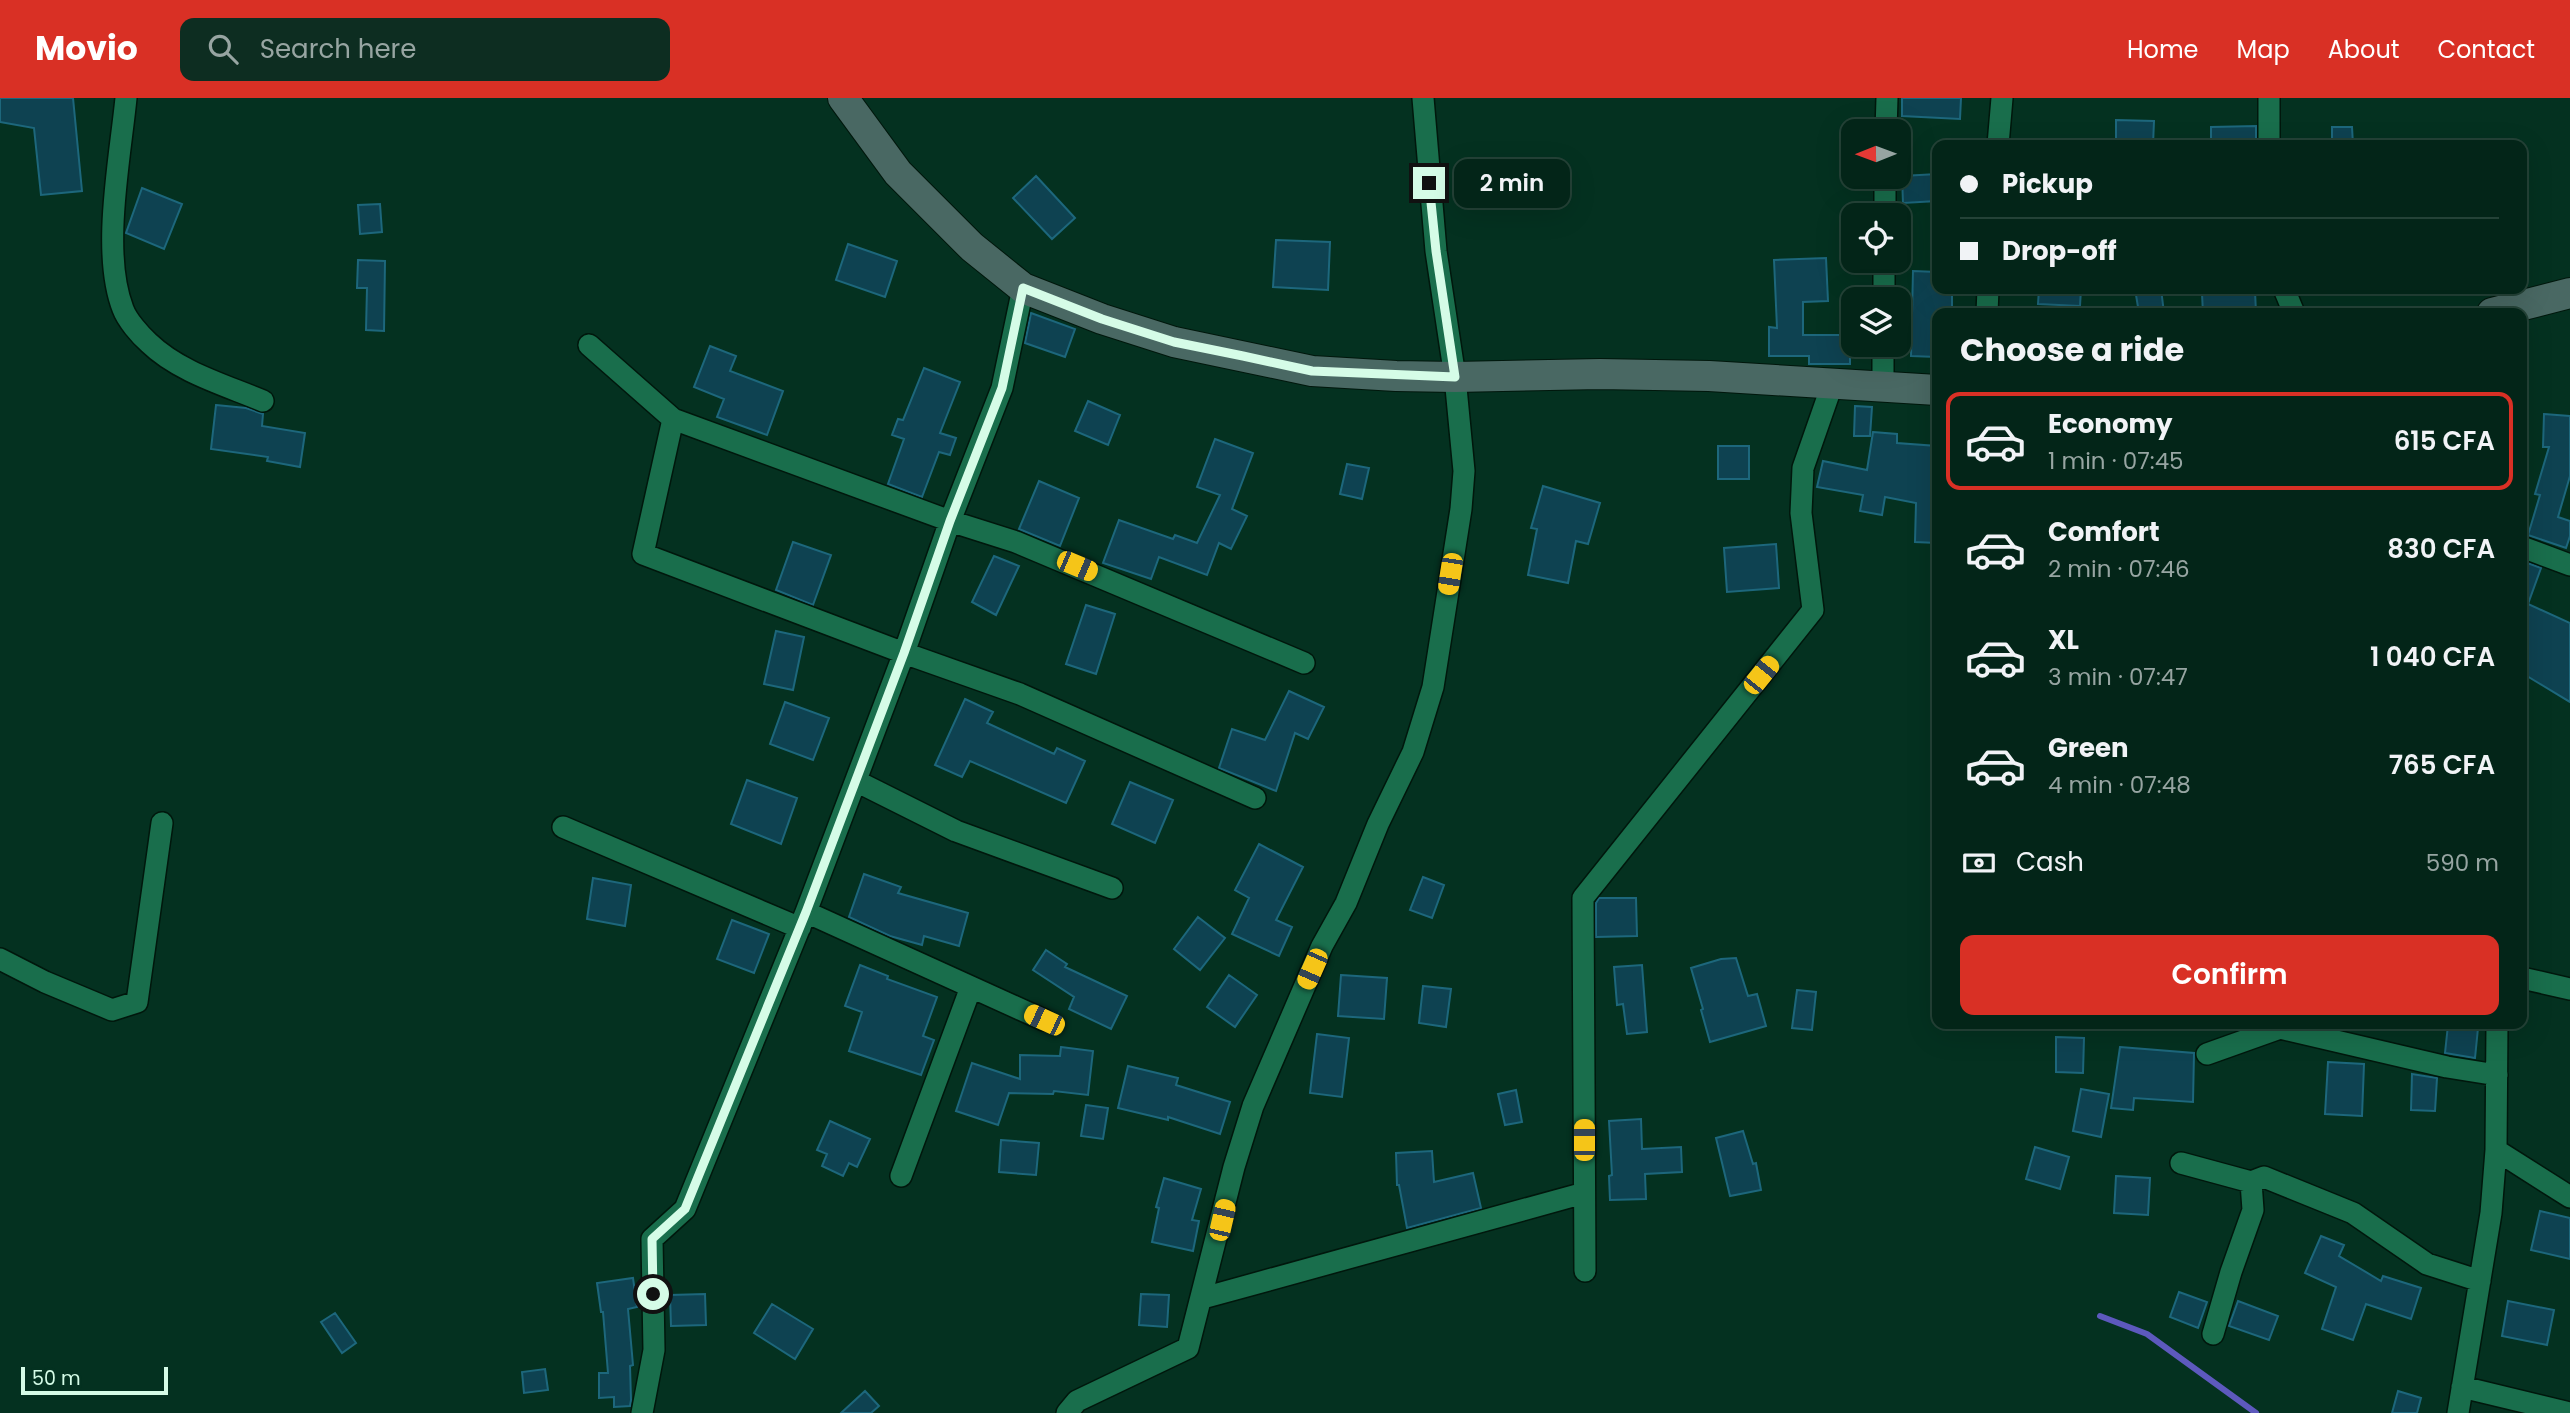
<!DOCTYPE html>
<html lang="en">
<head>
<meta charset="utf-8">
<style>
  :root { --surface:#032518; --page:#0d2d21; --text:#f1f3f6; --muted:#97a5a2; --line:#244237; --accent:#d93025 }
  body { margin:0; font-family:Poppins,sans-serif; background:var(--page); color:var(--text); height:100vh; display:flex; flex-direction:column; font-size:26px; white-space:nowrap }
  * { box-sizing:border-box; margin:0 }
  p { font-size:23px; color:var(--muted) }
  .icon { flex:none; width:38px; height:38px; fill:none; stroke:currentColor; stroke-width:2; stroke-linecap:round; stroke-linejoin:round }
  .map { position:relative; flex:1; overflow:hidden }
  .sheet { position:absolute; left:1932px; top:210px; width:595px; height:721px; display:flex; flex-direction:column; background:var(--surface); border-radius:14px; box-shadow:0 7px 28px #0002,0 0 0 2px var(--line) }
  .sheet>* { flex:none }
  .top-card { position:absolute; left:1932px; top:42px; width:595px; height:154px; border-radius:14px; box-shadow:0 7px 28px #0002,0 0 0 2px var(--line); display:grid; align-content:center; height:154px; padding:0 28px; background:var(--surface) }
  .needle { width:46px; rotate:269deg }
  .controls { position:absolute; left:1841px; top:21px; display:grid; gap:14px }
  .controls a { display:grid; place-items:center; width:70px; height:70px; border-radius:14px; background:var(--surface); box-shadow:0 7px 28px #0002,0 0 0 2px var(--line); font-size:35px }
  .scale { position:absolute; left:21px; bottom:18px; width:147px; box-sizing:border-box; padding-left:7px; border:4px solid #d5fce7; border-top:0; font-size:19px; line-height:24px; white-space:nowrap; color:#d5fce7; -webkit-text-stroke:5px #043120; paint-order:stroke }
  .end { position:absolute; width:32px; height:32px; margin:-16px; border:9px solid #d5fce7; background:#111; box-shadow:0 0 0 4px #111 }
  .from { border-radius:50% }
  .bubble { position:absolute; height:49px; border-radius:14px; background:var(--surface); box-shadow:0 7px 28px #0002,0 0 0 2px var(--line); font-size:23px; font-weight:600; line-height:49px; text-align:center }
  .car { position:absolute; width:21px; height:42px; margin:-21px -10px; border-radius:9px; box-shadow:0 0 5px 2px #0007; background:linear-gradient(#f5c518 24%,#345 0 40%,#f5c518 0 76%,#345 0 86%,#f5c518 0) }
  .top-card b { display:flex; align-items:center; gap:24px; height:66px; font-size:26px }
  .top-card b+b { border-top:2px solid var(--line) }
  .top-card i { width:18px; height:18px; background:var(--text) }
  ul { padding:0; list-style:none }
  li { display:flex; align-items:center; gap:21px; height:98px; margin:0 14px 10px; padding:0 14px; border:4px solid transparent; border-radius:14px }
  li div { flex:1 }
  li b { display:block; font-size:26px }
  li em { font-style:normal; font-weight:600 }
  li.active { border-color:var(--accent) }
  li>.icon { width:63px; height:63px; stroke-width:1.5 }
  h2 { padding:0 28px; font-size:32px; line-height:84px }
  .pay { display:flex; align-items:center; gap:18px; height:77px; padding:0 28px; font-size:26px }
  .pay p { margin-inline-start:auto }
  .button { display:flex; gap:14px; margin-top:auto; padding:14px 28px }
  .button a { flex:1; height:80px; border-radius:14px; background:var(--accent); color:#fff; font-size:28px; font-weight:600; line-height:80px; text-align:center }
  header { display:flex; align-items:center; gap:42px; box-sizing:border-box; height:98px; padding:0 35px; background:var(--accent); color:#fff }
  header strong { font-size:33px }
  nav { display:flex; gap:38px; margin-inline-start:auto; font-size:24px }
  .search { width:490px; height:63px; background:var(--page); display:flex; align-items:center; gap:18px; box-sizing:border-box; padding:0 24px; border-radius:14px; color:var(--muted); font-size:26px }
  .map>svg:first-child { display:block }
  .lines { fill:none; stroke-linecap:round; stroke-linejoin:round }
  .stream { stroke:#5d59bd; stroke-width:6 }
  .building { fill:#0e4251; stroke:#1d677c; stroke-width:2 }
  .street-casing { stroke:#01170c; stroke-width:24 }
  .secondary-casing { stroke:#01170c; stroke-width:32 }
  .street { stroke:#196e4c; stroke-width:21 }
  .secondary { stroke:#496863; stroke-width:30 }
  .route { stroke:#d5fce7; stroke-width:9 }
</style>
</head>
<body>
<header>
<strong>Movio</strong>
<div class="search"><svg class="icon" aria-label="search" viewBox="0 0 24 24"><circle cx="10" cy="10" r="6"/><path d="M15 15l6 6"/></svg>Search here</div>
<nav><a>Home</a><a>Map</a><a>About</a><a>Contact</a></nav>
</header>
<div class="map">
<svg width="2570" height="1315" viewBox="0 0 2570 1315">
  <rect width="100%" height="100%" fill="#043120"/>
  <g class="lines">
    <path class="stream" d="M2100,1218L2147,1236L2256,1315"/>
  </g>
  <path class="building" d="M0,0H73L82,93L41,97L34,30L0,24Z
    M1902,0H1961L1960,21L1902,18Z
    M2116,22L2154,23L2153,47H2116Z
    M2256,28V47H2211V29Z
    M2332,29H2352L2353,47H2332Z
    M1937,76V103L1903,105L1902,78Z
    M1036,78L1075,120L1052,141L1013,100Z
    M142,90L182,106L164,151L126,135Z
    M380,106L382,134L360,136L358,107Z
    M1276,142L1330,144L1328,192L1273,189Z
    M848,146L897,163L885,199L836,182Z
    M1826,160L1828,203L1803,204V237H1850V266H1809V258H1769V229L1777,230L1774,162Z
    M358,162L385,163L384,233L366,232L367,190H357Z
    M1913,173L1937,174V191H1952V215H1937V259L1911,258Z
    M2039,191H2081L2080,208L2038,206Z
    M2135,191H2161L2164,215H2139Z
    M2255,193L2256,215H2203L2202,196Z
    M1031,215L1075,231L1065,259L1025,245Z
    M710,248L736,258L730,273L783,293L767,337L717,319L724,301L694,289Z
    M924,270L960,284L940,335L956,340L950,357L939,354L922,399L888,386L904,341L892,337L898,321L903,322Z
    M1088,303L1120,317L1108,347L1075,333Z
    M216,307L246,310L263,316L262,328L305,335L300,369L267,363L268,359L211,351Z
    M1855,308L1872,309L1870,338H1854Z
    M2544,316L2570,318V378L2558,419L2570,423V438L2566,450L2528,437L2540,397L2535,396L2549,349H2543Z
    M1873,334L1897,336V345L1937,348V445L1915,444L1916,405L1885,399L1882,417L1860,413L1863,397L1817,389L1823,363L1867,372Z
    M1215,341L1253,355L1232,411L1247,418L1231,451L1219,445L1207,477L1159,459L1151,481L1103,465L1119,422L1173,441L1175,437L1197,445L1220,397L1197,389Z
    M1718,348H1749V381H1718Z
    M1347,366L1369,370L1362,401L1340,396Z
    M1039,383L1079,400L1060,448L1019,431Z
    M1543,388L1600,405L1588,446L1576,443L1568,485L1528,477L1537,431L1531,430Z
    M793,444L831,457L813,507L776,492Z
    M1776,446L1779,490L1727,494L1724,450Z
    M994,458L1019,468L996,517L972,504Z
    M2522,463L2541,470L2528,506L2570,525V604L2522,575Z
    M1086,507L1115,516L1096,576L1066,566Z
    M776,533L804,539L793,592L764,586Z
    M1289,593L1324,609L1308,641L1295,635L1276,693L1219,670L1232,631L1265,642Z
    M965,601L993,614L987,625L1054,656L1057,650L1085,663L1066,705L970,663L962,679L935,667Z
    M785,604L829,620L813,662L770,646Z
    M747,682L797,700L781,746L731,726Z
    M1130,684L1173,702L1155,745L1112,726Z
    M1259,746L1303,769L1276,822L1292,829L1279,858L1232,836L1249,800L1235,792Z
    M864,776L901,789L898,795L968,815L959,848L924,838L922,847L890,838L849,819Z
    M1423,779L1444,787L1432,820L1410,812Z
    M593,780L631,787L625,828L587,821Z
    M1599,800H1636L1637,838L1596,839V805Z
    M1198,819L1225,840L1200,872L1174,851Z
    M732,822L769,836L754,875L717,861Z
    M1046,852L1067,866L1065,869L1127,898L1111,931L1069,911L1074,899L1033,872Z
    M1736,860L1748,898L1757,896L1766,928L1710,944L1701,912L1703,911L1691,870L1721,861Z
    M860,867L888,878L887,881L937,899L923,938L934,942L921,977L849,953L862,914L845,908Z
    M1642,867L1647,934L1627,936L1623,906L1617,907L1614,869Z
    M1229,877L1257,897L1235,929L1207,909Z
    M1341,877L1387,880L1384,921L1338,918Z
    M1423,888L1451,891L1446,929L1419,925Z
    M1797,892L1816,894L1812,932L1792,930Z
    M2448,927L2478,930L2475,960L2445,955Z
    M1317,936L1349,940L1342,999L1310,995Z
    M2056,939L2084,940L2083,975L2056,974Z
    M1061,949L1093,953L1088,997L1054,993L1053,996L1009,995L998,1027L956,1013L972,965L1020,981V957L1060,958Z
    M2120,949L2194,955L2193,1004L2134,1000L2133,1012L2111,1010Z
    M2328,964L2364,966L2362,1018L2325,1016Z
    M1128,968L1178,980L1176,987L1230,1004L1220,1036L1168,1019V1022L1118,1010Z
    M2412,976L2437,980L2435,1013L2411,1012Z
    M2081,991L2109,996L2101,1039L2073,1033Z
    M1516,992L1522,1024L1505,1027L1498,996Z
    M1086,1007L1108,1010L1103,1041L1081,1038Z
    M1641,1021L1642,1051L1681,1049L1682,1074L1645,1076L1646,1101L1610,1102L1609,1078L1612,1077L1609,1023Z
    M830,1023L870,1041L857,1069L849,1065L843,1078L822,1068L827,1056L817,1052Z
    M1743,1033L1753,1066L1756,1065L1761,1092L1730,1098L1716,1040Z
    M1001,1042L1039,1045L1036,1077L999,1074Z
    M2035,1049L2069,1059L2060,1091L2026,1081Z
    M1432,1053L1434,1084L1473,1075L1481,1110L1407,1130L1399,1087H1397L1396,1055Z
    M2116,1078L2150,1080L2148,1117L2114,1115Z
    M1164,1080L1201,1091L1192,1122L1199,1123L1193,1153L1152,1144L1159,1110L1156,1109Z
    M2540,1113L2570,1120V1161L2531,1152Z
    M2321,1138L2344,1147L2339,1158L2381,1183L2383,1178L2421,1190L2411,1221L2366,1206L2353,1242L2322,1231L2336,1189L2305,1175Z
    M633,1180L637,1209L628,1211L633,1267L630,1268L631,1302L630,1308L614,1309V1299L599,1300V1275H608L603,1214H601L597,1185Z
    M2179,1194L2207,1204L2198,1230L2170,1219Z
    M705,1196L706,1227L671,1228L670,1197Z
    M1141,1196L1169,1197L1167,1229L1139,1227Z
    M2238,1203L2278,1218L2269,1242L2229,1228Z
    M2508,1203L2554,1212L2547,1247L2502,1238Z
    M772,1206L813,1231L795,1261L754,1235Z
    M335,1215L356,1245L342,1255L321,1224Z
    M545,1271L548,1292L524,1295L522,1274Z
    M865,1293L879,1308L871,1315H841Z
    M2398,1293L2421,1300L2417,1315H2392Z"/>
  <g class="lines">
    <defs>
      <path id="street" d="M126,0C120,61 101,155 123,211C127,222 140,237 149,245C179,274 225,287 263,303
        M1886,33L1887,0
        M1998,47L2002,0
        M2269,47V0
        M1885,117V79
        M2284,191L2294,215
        M1884,201V163
        M1987,215L1988,191
        M589,247L673,321L950,423L1016,444L1304,565
        M1883,287V247
        M673,321L643,456L904,555L1020,596L1255,700
        M2522,449L2570,467
        M856,683L956,733L1112,790
        M563,729L800,830
        M806,814L1044,922
        M0,861L45,884L112,912L137,904L162,725
        M2522,880L2570,891
        M2207,956L2280,930L2447,969L2497,977
        M2496,1052L2570,1099
        M2181,1065L2251,1084L2264,1079L2353,1115L2427,1166L2480,1183
        M901,1078L971,889
        M1585,1173L1583,800L1813,512L1801,415L1803,370L1832,287
        M1203,1200L1584,1095
        M2213,1236L2231,1174L2253,1112L2251,1084
        M2462,1289L2570,1315
        M642,1315L654,1252L652,1141L685,1111L806,814L904,555L950,423L1002,290L1023,190
        M1067,1315L1077,1303L1188,1250L1234,1069L1253,1008L1322,848L1346,805L1378,726L1413,654L1433,589L1461,411L1464,373L1455,279L1436,153L1423,0
        M2458,1315L2491,1115L2496,1052L2497,926"/>
      <path id="secondary" d="M843,0L898,75L972,149L1023,190L1102,221L1174,244L1312,273L1396,278L1455,279L1600,276L1709,278L1937,292
        M2492,215L2570,195"/>
    </defs>
    <use href="#street" class="street-casing"/>
    <use href="#secondary" class="secondary-casing"/>
    <use href="#street" class="street"/>
    <use href="#secondary" class="secondary"/>
  </g>
  <g class="lines">
    <path class="route" d="M653,1196L652,1141L685,1111L806,814L904,555L950,423L1002,290L1023,190L1102,221L1174,244L1243,258L1312,273L1455,279L1436,153L1429,85"/>
  </g>
</svg>
<div class="controls">
<a><svg class="needle" viewBox="-14 -14 28 28"><path d="M0-13l5 13h-10z" fill="#e53935"/><path d="M0 13l5-13h-10z" fill="#97a5a2"/></svg></a>
<a><svg class="icon" aria-label="locate" viewBox="0 0 24 24"><circle cx="12" cy="12" r="6"/><path d="M12 2v4M12 18v4M2 12h4M18 12h4"/></svg></a>
<a><svg class="icon" aria-label="layers" viewBox="0 0 24 24"><path d="M12 4l9 5-9 5-9-5zM3 14l9 5 9-5"/></svg></a>
</div>
<div class="scale">50 m</div>
<i class="end from" style="left:653px;top:1196px"></i>
<i class="end" style="left:1429px;top:85px"></i>
<div class="bubble" style="left:1454px;top:61px;width:116px">2 min</div>
<i class="car" style="left:1077px;top:468px;rotate:113deg"></i>
<i class="car" style="left:1450px;top:476px;rotate:189deg"></i>
<i class="car" style="left:1761px;top:577px;rotate:39deg"></i>
<i class="car" style="left:1312px;top:871px;rotate:204deg"></i>
<i class="car" style="left:1044px;top:922px;rotate:295deg"></i>
<i class="car" style="left:1584px;top:1042px;rotate:0deg"></i>
<i class="car" style="left:1222px;top:1122px;rotate:13deg"></i>
<div class="top-card">
<b><i class="from"></i>Pickup</b>
<b><i></i>Drop-off</b>
</div>
<section class="sheet">
<h2>Choose a ride</h2>
<ul>
<li class="active"><svg class="icon" aria-label="car" viewBox="0 0 24 24"><path d="M5 17H2v-5l4-1 3-4h7l3 4 3 1v5h-3M9 17h6M6 11h13"/><circle cx="7" cy="17" r="2"/><circle cx="17" cy="17" r="2"/></svg><div><b>Economy</b><p>1 min · 07:45</p></div><em>615 CFA</em></li>
<li><svg class="icon" aria-label="car" viewBox="0 0 24 24"><path d="M5 17H2v-5l4-1 3-4h7l3 4 3 1v5h-3M9 17h6M6 11h13"/><circle cx="7" cy="17" r="2"/><circle cx="17" cy="17" r="2"/></svg><div><b>Comfort</b><p>2 min · 07:46</p></div><em>830 CFA</em></li>
<li><svg class="icon" aria-label="car" viewBox="0 0 24 24"><path d="M5 17H2v-5l4-1 3-4h7l3 4 3 1v5h-3M9 17h6M6 11h13"/><circle cx="7" cy="17" r="2"/><circle cx="17" cy="17" r="2"/></svg><div><b>XL</b><p>3 min · 07:47</p></div><em>1 040 CFA</em></li>
<li><svg class="icon" aria-label="car" viewBox="0 0 24 24"><path d="M5 17H2v-5l4-1 3-4h7l3 4 3 1v5h-3M9 17h6M6 11h13"/><circle cx="7" cy="17" r="2"/><circle cx="17" cy="17" r="2"/></svg><div><b>Green</b><p>4 min · 07:48</p></div><em>765 CFA</em></li>
</ul>
<div class="pay"><svg class="icon" aria-label="cash" viewBox="0 0 24 24"><path d="M3 7h18v10H3z"/><circle cx="12" cy="12" r="2"/></svg>Cash<p>590 m</p></div>
<div class="button"><a>Confirm</a></div>
</section>
</div>
</body>
</html>
